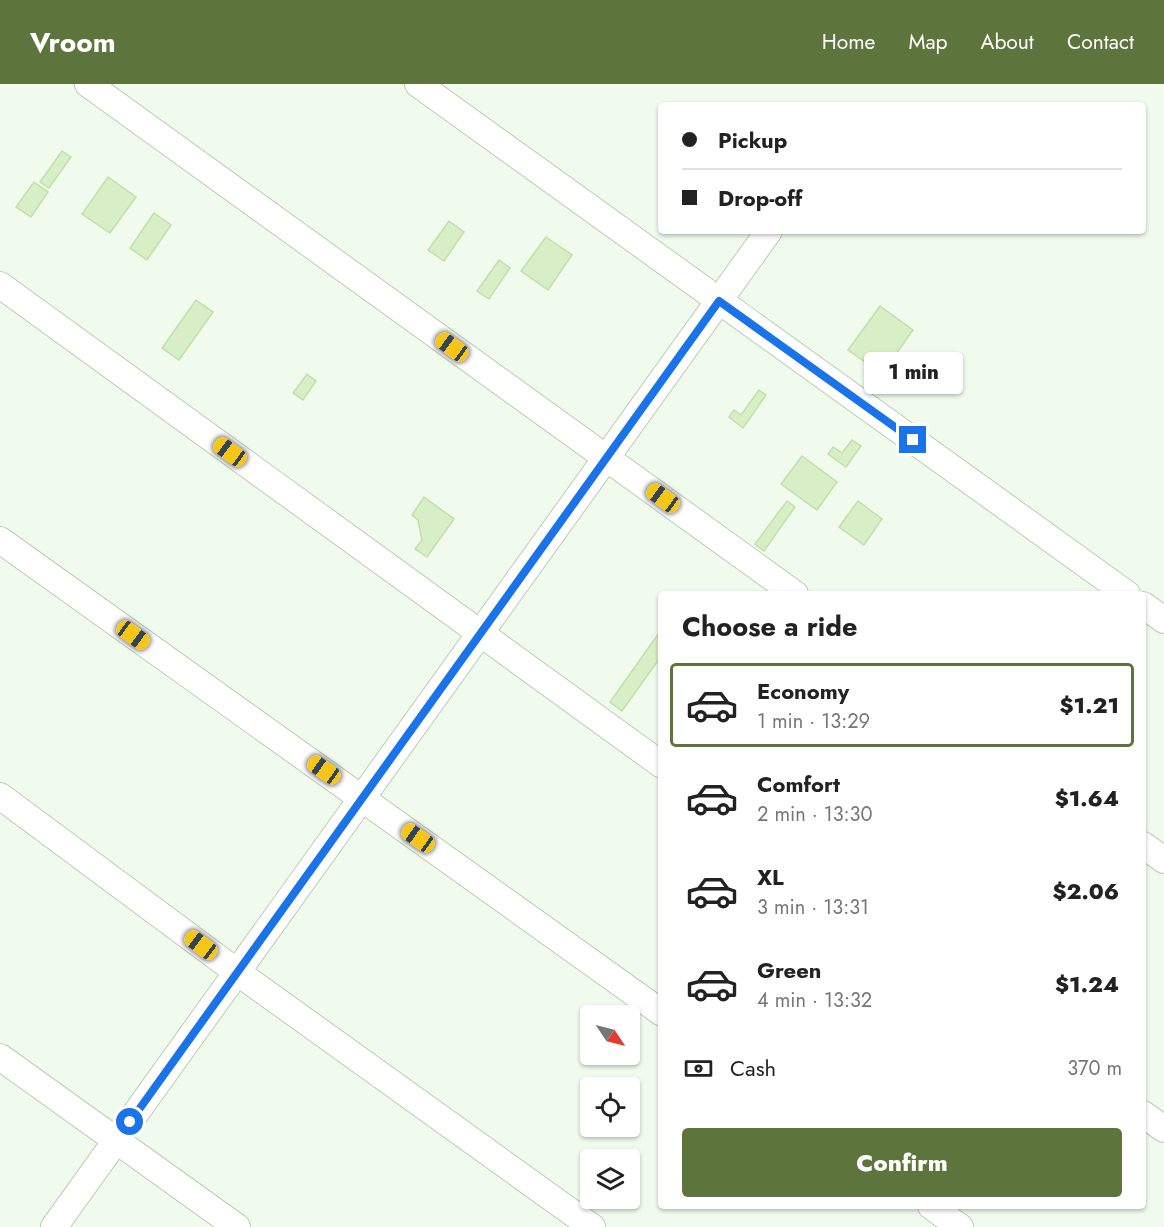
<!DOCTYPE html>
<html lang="en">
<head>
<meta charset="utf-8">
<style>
  :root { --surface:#fff; --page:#f6f6f6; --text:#222; --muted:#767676; --line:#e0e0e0; --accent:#5e743d }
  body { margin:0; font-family:Jost,sans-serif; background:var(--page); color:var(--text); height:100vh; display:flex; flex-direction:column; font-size:22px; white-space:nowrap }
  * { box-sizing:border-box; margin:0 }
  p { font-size:20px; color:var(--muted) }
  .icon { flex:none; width:33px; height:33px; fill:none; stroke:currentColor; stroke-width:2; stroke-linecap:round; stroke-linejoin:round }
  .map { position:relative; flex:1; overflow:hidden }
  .side { position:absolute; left:658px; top:507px; width:488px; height:618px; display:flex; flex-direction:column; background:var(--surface); border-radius:6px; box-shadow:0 2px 4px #0004 }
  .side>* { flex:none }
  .guide { position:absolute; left:658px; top:18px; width:488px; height:132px; border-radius:6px; box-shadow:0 2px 4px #0004; display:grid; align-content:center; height:132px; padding:0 24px; background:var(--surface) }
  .needle { width:39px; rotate:125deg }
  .tools { position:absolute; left:580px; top:921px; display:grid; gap:12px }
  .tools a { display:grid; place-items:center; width:60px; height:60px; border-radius:6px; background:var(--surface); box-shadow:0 2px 4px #0004; font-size:30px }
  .end { position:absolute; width:27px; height:27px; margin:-14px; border:8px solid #1a73e8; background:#fff; box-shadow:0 0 0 3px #fff }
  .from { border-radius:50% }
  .bubble { position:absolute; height:42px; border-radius:6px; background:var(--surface); box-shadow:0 2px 4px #0004; font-size:20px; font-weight:800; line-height:42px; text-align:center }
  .car { position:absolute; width:18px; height:36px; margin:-18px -9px; border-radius:8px; box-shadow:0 0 4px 2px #0007; background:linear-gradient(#f5c518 24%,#345 0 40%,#f5c518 0 76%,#345 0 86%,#f5c518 0) }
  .guide b { display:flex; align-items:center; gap:21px; height:57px; font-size:22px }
  .guide b+b { border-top:2px solid var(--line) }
  .guide i { width:15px; height:15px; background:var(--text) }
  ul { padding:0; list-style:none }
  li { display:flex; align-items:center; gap:18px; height:84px; margin:0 12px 9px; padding:0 12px; border:3px solid transparent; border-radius:6px }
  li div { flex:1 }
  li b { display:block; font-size:22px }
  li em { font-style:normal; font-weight:800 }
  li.on { border-color:var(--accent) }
  li>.icon { width:54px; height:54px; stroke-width:1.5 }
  h2 { padding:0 24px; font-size:27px; line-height:72px }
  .pay { display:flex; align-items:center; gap:15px; height:66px; padding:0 24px; font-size:22px }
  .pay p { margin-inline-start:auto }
  .cta { display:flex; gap:12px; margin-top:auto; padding:12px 24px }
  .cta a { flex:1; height:69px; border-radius:6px; background:var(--accent); color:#fff; font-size:24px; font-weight:800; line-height:69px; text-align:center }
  header { display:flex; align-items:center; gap:36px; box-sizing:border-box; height:84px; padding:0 30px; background:var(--accent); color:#fff }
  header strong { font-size:28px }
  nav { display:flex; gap:33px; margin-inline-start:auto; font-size:21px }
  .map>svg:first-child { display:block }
  .building { fill:#d8eec6; stroke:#c1e0a8; stroke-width:1.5 }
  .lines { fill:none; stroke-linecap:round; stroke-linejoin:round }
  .minor-casing { stroke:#bdcdb3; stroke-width:28 }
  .minor { stroke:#fff; stroke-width:26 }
  .route { stroke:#1a73e8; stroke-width:8 }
</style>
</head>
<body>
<header>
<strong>Vroom</strong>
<nav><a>Home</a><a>Map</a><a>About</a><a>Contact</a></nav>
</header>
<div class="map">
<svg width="1164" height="1143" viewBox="0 0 1164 1143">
  <rect width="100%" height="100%" fill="#f0fbed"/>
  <path class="building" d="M62,67L71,73L49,104L40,98Z
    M108,93L136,113L110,149L82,130Z
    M34,98L48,108L31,133L16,123Z
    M154,129L171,141L147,176L130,164Z
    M449,137L464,148L444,177L428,166Z
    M546,153L572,171L548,206L521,187Z
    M499,176L510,184L489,215L477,207Z
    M196,216L213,228L179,276L162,264Z
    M880,222L913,246L882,290L848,266Z
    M307,290L316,297L303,316L293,309Z
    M759,306L766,311L743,344L729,333L734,326L741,331Z
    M852,356L861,362L846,383L828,370L833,363L842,369Z
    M802,372L837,398L817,426L781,400Z
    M424,413L454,435L427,473L415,465L422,456L418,436L412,431Z
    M787,417L795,423L764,467L755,460Z
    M858,417L882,435L864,461L839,443Z
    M661,546L662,571L622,627L610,618Z"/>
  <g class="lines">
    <defs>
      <path id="minor" d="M88,0L795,510
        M418,0L1127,510
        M0,201L662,681
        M0,456L662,929
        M1143,521L1164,536
        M0,712L237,888L592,1143
        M1143,761L1164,776
        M0,973L237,1143
        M1143,1030L1164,1045
        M931,1122L960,1143
        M54,1143L769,147"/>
    </defs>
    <use href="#minor" class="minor-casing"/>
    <use href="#minor" class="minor"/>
  </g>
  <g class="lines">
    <path class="route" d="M130,1038L719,217L913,356"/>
  </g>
</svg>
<div class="tools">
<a><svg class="needle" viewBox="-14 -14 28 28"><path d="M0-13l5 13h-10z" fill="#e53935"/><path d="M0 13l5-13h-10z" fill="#767676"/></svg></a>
<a><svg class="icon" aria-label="locate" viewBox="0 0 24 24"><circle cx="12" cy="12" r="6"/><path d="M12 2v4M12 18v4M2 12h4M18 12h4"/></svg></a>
<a><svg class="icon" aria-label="layers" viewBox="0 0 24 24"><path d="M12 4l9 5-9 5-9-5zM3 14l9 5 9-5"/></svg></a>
</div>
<i class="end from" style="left:130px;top:1038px"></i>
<i class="end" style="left:913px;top:356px"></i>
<div class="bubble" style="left:864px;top:268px;width:99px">1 min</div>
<i class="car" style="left:452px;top:263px;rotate:306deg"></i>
<i class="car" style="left:230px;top:368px;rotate:306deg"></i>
<i class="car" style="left:663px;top:414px;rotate:306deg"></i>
<i class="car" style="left:133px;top:551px;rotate:126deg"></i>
<i class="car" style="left:324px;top:686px;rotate:305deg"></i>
<i class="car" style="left:418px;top:754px;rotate:305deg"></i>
<i class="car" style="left:201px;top:861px;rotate:307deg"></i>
<div class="guide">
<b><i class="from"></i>Pickup</b>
<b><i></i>Drop-off</b>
</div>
<section class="side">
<h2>Choose a ride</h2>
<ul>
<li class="on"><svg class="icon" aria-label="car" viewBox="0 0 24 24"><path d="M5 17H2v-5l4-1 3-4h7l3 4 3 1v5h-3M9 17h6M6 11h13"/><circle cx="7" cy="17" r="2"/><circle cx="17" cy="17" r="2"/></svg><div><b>Economy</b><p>1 min · 13:29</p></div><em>$1.21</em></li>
<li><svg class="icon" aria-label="car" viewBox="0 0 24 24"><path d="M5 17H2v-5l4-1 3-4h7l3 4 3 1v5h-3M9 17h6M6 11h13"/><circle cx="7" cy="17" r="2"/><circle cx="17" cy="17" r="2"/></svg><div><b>Comfort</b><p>2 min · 13:30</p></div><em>$1.64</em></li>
<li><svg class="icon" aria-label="car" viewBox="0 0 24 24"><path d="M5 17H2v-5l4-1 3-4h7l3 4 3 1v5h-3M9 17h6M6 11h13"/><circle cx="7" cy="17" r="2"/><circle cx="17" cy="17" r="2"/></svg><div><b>XL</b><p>3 min · 13:31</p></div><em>$2.06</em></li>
<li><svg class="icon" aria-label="car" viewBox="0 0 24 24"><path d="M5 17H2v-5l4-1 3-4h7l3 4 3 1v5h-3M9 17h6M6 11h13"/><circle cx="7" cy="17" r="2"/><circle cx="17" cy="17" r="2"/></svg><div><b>Green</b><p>4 min · 13:32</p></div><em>$1.24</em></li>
</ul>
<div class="pay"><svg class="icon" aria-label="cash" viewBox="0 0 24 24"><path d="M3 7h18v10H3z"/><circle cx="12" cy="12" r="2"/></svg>Cash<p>370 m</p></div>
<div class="cta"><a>Confirm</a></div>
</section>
</div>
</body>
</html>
